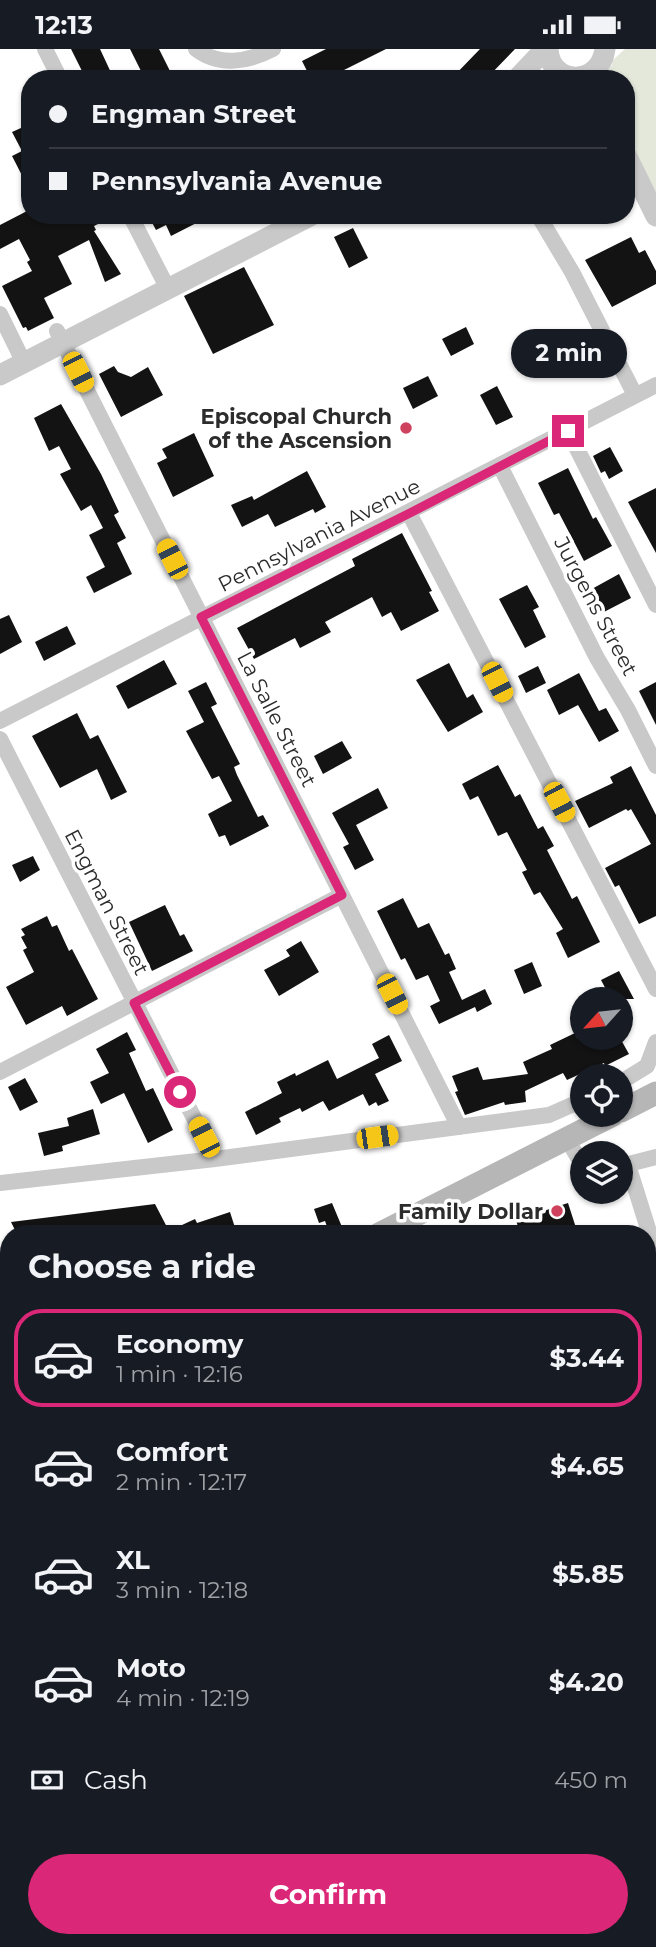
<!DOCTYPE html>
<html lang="en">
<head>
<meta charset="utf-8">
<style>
  :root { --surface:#171b24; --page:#20242c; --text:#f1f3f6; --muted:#9ea1a6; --line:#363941; --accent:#db2777 }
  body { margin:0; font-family:Montserrat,sans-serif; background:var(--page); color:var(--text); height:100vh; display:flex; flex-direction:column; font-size:26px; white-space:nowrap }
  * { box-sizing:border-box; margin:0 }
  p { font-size:23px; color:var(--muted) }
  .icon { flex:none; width:38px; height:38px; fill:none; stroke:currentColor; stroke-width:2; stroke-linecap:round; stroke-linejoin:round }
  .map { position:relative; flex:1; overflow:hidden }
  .sheet { position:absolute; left:0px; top:1176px; width:656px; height:723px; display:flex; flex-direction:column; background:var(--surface); border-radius:28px 28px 0 0; box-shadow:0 2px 5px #0004 }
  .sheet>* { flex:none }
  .banner { position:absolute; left:21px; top:21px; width:614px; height:154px; border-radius:28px; box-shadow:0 2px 5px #0004; display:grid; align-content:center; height:154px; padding:0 28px; background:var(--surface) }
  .needle { width:46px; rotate:243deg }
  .tools { position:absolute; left:570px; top:938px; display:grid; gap:14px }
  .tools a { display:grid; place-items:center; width:63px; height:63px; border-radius:50%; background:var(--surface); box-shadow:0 2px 5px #0004; font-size:35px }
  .end { position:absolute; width:32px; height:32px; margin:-16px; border:9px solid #db2777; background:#fff; box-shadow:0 0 0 4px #fff }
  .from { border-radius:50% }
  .bubble { position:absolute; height:49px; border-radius:24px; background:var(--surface); box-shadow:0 2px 5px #0004; font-size:23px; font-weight:700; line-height:49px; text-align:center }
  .car { position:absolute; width:21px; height:42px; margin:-21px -10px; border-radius:9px; box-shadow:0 0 5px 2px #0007; background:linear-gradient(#f5c518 24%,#345 0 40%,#f5c518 0 76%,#345 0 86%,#f5c518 0) }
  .banner b { display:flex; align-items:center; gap:24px; height:66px; font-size:26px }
  .banner b+b { border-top:2px solid var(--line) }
  .banner i { width:18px; height:18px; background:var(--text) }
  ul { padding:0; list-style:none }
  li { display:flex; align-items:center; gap:21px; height:98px; margin:0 14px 10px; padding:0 14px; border:4px solid transparent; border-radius:28px }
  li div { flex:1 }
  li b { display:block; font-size:26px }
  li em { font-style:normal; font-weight:700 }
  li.active { border-color:var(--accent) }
  li>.icon { width:63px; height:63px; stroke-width:1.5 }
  h2 { padding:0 28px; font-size:32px; line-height:84px }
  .pay { display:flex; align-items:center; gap:18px; height:77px; padding:0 28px; font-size:26px }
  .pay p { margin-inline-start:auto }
  .action { display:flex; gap:14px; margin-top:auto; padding:14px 28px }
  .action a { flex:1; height:80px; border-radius:42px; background:var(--accent); color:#fff; font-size:28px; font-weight:700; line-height:80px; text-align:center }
  .status { display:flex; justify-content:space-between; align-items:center; height:49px; padding:0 35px; background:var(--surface); direction:ltr }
  .status svg { height:19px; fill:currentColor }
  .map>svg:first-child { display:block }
  .green { fill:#e3e8db }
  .building { fill:#131313 }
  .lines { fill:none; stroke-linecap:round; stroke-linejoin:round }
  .minor { stroke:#c9c9c9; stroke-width:16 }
  .tertiary { stroke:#c9c9c9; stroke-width:21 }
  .secondary { stroke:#b6b6b6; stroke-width:23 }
  .route { stroke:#db2777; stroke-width:9 }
  .poi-dot { fill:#ce425e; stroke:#fff; stroke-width:2.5 }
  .labels { text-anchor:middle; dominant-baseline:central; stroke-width:7; stroke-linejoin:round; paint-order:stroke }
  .poi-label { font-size:21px; font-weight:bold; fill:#2c2c2c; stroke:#fff; text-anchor:end }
  .street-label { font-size:21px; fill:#2c2c2c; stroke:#fff }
</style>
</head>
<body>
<div class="status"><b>12:13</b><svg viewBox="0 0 49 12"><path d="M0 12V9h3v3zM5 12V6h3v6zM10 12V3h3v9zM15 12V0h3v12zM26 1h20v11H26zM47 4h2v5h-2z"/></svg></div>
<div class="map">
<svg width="656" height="1898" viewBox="0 0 656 1898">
  <rect width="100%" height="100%" fill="#fff"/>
  <path class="green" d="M625,0H656V147L627,82L626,30H608V20L612,16V12Z"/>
  <path class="building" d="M71,0H100L114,30H86Z
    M130,0H159L174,30H145Z
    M326,0H386L326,30H311L302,12Z
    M480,0H515L486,30H451Z
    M30,75V142L12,107L22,102L12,83Z
    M29,161L30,166H94L98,175L94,177L96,181L94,182L121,225L105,233L89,191L58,207L72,235L44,249L54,269L28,282L26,278L23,279L2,237L32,222L27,213L30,211L19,190L0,200V176Z
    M148,166H212L171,187L166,176L156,181Z
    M353,179L368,209L349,219L334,188Z
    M631,188L639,204L645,201L656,222V235L612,258L585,211Z
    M244,218L274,276L213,305L184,247Z
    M466,278L474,295L451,307L442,290Z
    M114,317L118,323L131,328L148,318L163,346L121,368L99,325Z
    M428,327L438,347L413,360L403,339Z
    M497,337L513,368L496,376L480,346Z
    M61,355L101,425L119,463L114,466L126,489L117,494L132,525L94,544L86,528L105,518L89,486L103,479L91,456L81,462L60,425L71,420L59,397L49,402L34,369Z
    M194,384L214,427L173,448L157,414L167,409L162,400Z
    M610,398L623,422L609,430L605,422L601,424L593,407Z
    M568,419L593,470L596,468L612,497L584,512L559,464L554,466L538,434Z
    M307,422L326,458L315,464L313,460L275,478L268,465L242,478L231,456L252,447L254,451Z
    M656,439V504L628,453Z
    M402,484L432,542L429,543L439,562L401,582L391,563L382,568L372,548L325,573L331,583L300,599L295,589L254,610L237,579L355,517L352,510Z
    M619,525L631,549L602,564L590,541Z
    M527,536L539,558L533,561L546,588L525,599L499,550Z
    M9,566L22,593L0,605V570Z
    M67,577L76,595L44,612L35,593Z
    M164,611L177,635L128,660L116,637Z
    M449,614L467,649L473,645L483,663L448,683L416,631Z
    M538,617L546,634L526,644L518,627Z
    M579,624L599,662L606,659L619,682L599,693L578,656L559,666L547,641Z
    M206,633L217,655L211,658L240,715L234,718L237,726L258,768L263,766L269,777L230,797L225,786L219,788L208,765L232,752L219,727L212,730L186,682L204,673L188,642Z
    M656,633V676L639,642Z
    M77,664L90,690L98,686L127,743L111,751L97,720L60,739L32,687Z
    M342,692L352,709L323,725L314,707Z
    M498,716L515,748L520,745L538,780L543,777L554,797L547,801L572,850L577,847L600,893L568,909L556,884L563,880L540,843L534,846L522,823L527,821L507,783L498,787L478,747L470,751L462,735Z
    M631,717L656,766V867L639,875L619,836L615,838L605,819L651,795L631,760L628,762L626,760L589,779L575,752L613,734L610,728Z
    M378,739L388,759L356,776L374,811L355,821L343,798L349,795L332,764Z
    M33,807L40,821L20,833L12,816Z
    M403,849L418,879L429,874L445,906L449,904L456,920L449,923L462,951L485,940L492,955L477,963L475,958L439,975L430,957L440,952L428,926L416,931L405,909L401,911L377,862Z
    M165,856L180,887L184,885L193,902L152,922L129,873Z
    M47,867L52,878L57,876L69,902L72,900L98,950L67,967L62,957L26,976L6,938L34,923L23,901L27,899L21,888L25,886L21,880Z
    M301,892L319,923L279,947L264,921L290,907L286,901Z
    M532,913L542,937L524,945L514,921Z
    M619,922L634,950H611L601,931Z
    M127,983L136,1001L129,1004L146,1042L153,1039L173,1081L148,1094L124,1044L101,1055L90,1033L109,1024L96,1000Z
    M575,984L577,989H620L629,1005L605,1017L604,1014L567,1031L563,1024L525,1042L526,1053L505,1056L504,1053L465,1066L455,1043L458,1042L452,1027L478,1018L483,1031L528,1025L523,1013L552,1000L550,996Z
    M389,986L402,1012L375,1025L389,1052L378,1057L376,1053L369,1057L363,1045L329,1062L323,1052L302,1063L300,1059L279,1069L281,1073L256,1086L245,1063L282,1044L277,1033L295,1024L296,1027L328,1011L337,1030L379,1009L372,995Z
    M25,1029L38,1053L20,1062L8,1038Z
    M93,1060L100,1085L62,1097L63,1102L44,1107L38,1084L69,1077L67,1069Z
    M332,1154L342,1178L329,1183L325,1172L319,1174L314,1160Z
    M568,1154L578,1185H520L516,1171Z
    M155,1155L169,1182L195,1170L197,1174L230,1163L237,1185H146L143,1178L86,1185H17L11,1173Z"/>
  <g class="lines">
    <path class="minor" d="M45,0L60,30
      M196,0C219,18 248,13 273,0
      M130,166L168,240
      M538,166L572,223L635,346
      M0,265L24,314
      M57,282L459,1078
      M568,382L656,556
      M500,417L597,609L628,661L656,717
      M409,464L656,940
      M0,672L656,336
      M0,690L215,1110
      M0,1023L342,846
      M621,1033L647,1017L656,993
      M567,1090L583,1117
      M628,1116L656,1205
      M621,1117L656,1108
      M0,1134L215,1110L549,1066L583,1051
      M0,1236L9,1253
      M648,1350L656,1349
      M0,1477L9,1476
      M648,1783L656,1781
      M0,1871L9,1870
      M487,1890L489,1898
      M605,1898L646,1890"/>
    <path class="tertiary" d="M548,0C550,37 600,38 605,0
      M517,30L545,0
      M626,106L656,167
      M0,326L312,166
      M648,1562L656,1561
      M0,1687L9,1685"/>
    <path class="secondary" d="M621,1062L656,1044
      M379,1185L613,1066
      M0,1379L9,1374"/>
  </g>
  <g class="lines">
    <path class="route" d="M180,1043L134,954L342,846L201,568L410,464L568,382"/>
  </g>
  <g class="poi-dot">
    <circle cx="406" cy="379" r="7"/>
    <circle cx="557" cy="1162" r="7"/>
  </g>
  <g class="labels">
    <g class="poi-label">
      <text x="392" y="367">Episcopal Church<tspan x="392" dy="24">of the Ascension</tspan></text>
      <text x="543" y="1162">Family Dollar</text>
    </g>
    <g class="street-label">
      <text transform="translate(319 486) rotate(-27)">Pennsylvania Avenue</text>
      <text transform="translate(596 557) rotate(62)">Jurgens Street</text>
      <text transform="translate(277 670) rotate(63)">La Salle Street</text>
      <text transform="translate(107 853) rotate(63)">Engman Street</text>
    </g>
  </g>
</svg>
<div class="tools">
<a><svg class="needle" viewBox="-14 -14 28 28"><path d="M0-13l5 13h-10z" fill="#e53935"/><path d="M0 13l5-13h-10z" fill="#9ea1a6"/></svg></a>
<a><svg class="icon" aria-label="locate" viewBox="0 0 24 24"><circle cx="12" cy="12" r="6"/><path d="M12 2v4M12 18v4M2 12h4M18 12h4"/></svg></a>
<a><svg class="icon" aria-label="layers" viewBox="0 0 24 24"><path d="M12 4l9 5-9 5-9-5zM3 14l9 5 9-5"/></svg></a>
</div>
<i class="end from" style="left:180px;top:1043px"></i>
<i class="end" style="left:568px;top:382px"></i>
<div class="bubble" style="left:511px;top:280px;width:116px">2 min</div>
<i class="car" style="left:78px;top:323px;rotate:153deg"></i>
<i class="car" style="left:172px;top:510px;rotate:333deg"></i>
<i class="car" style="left:497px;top:633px;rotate:153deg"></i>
<i class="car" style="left:559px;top:753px;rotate:152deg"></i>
<i class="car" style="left:392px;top:945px;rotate:153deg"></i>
<i class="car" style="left:204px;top:1088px;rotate:333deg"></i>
<i class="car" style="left:377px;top:1088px;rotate:82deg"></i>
<div class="banner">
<b><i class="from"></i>Engman Street</b>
<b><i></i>Pennsylvania Avenue</b>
</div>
<section class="sheet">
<h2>Choose a ride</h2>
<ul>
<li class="active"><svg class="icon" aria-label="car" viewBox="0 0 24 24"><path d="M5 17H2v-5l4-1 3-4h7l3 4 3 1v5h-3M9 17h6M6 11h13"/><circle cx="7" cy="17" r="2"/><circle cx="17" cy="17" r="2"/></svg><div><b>Economy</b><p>1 min · 12:16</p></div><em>$3.44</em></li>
<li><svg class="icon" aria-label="car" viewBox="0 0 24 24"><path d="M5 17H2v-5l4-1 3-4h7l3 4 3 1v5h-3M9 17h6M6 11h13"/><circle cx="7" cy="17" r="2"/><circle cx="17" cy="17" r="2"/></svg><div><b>Comfort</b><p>2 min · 12:17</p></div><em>$4.65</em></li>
<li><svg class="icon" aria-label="car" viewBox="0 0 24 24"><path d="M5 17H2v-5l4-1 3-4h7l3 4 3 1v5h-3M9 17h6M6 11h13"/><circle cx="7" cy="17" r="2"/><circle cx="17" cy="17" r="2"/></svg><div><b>XL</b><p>3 min · 12:18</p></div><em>$5.85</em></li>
<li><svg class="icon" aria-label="car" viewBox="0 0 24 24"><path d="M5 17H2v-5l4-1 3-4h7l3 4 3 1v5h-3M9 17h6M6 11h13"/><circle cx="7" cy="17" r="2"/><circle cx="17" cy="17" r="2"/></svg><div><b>Moto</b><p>4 min · 12:19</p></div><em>$4.20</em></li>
</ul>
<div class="pay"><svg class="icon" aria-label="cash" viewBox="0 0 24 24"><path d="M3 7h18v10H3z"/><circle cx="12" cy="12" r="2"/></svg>Cash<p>450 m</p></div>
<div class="action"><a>Confirm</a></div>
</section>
</div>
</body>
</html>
